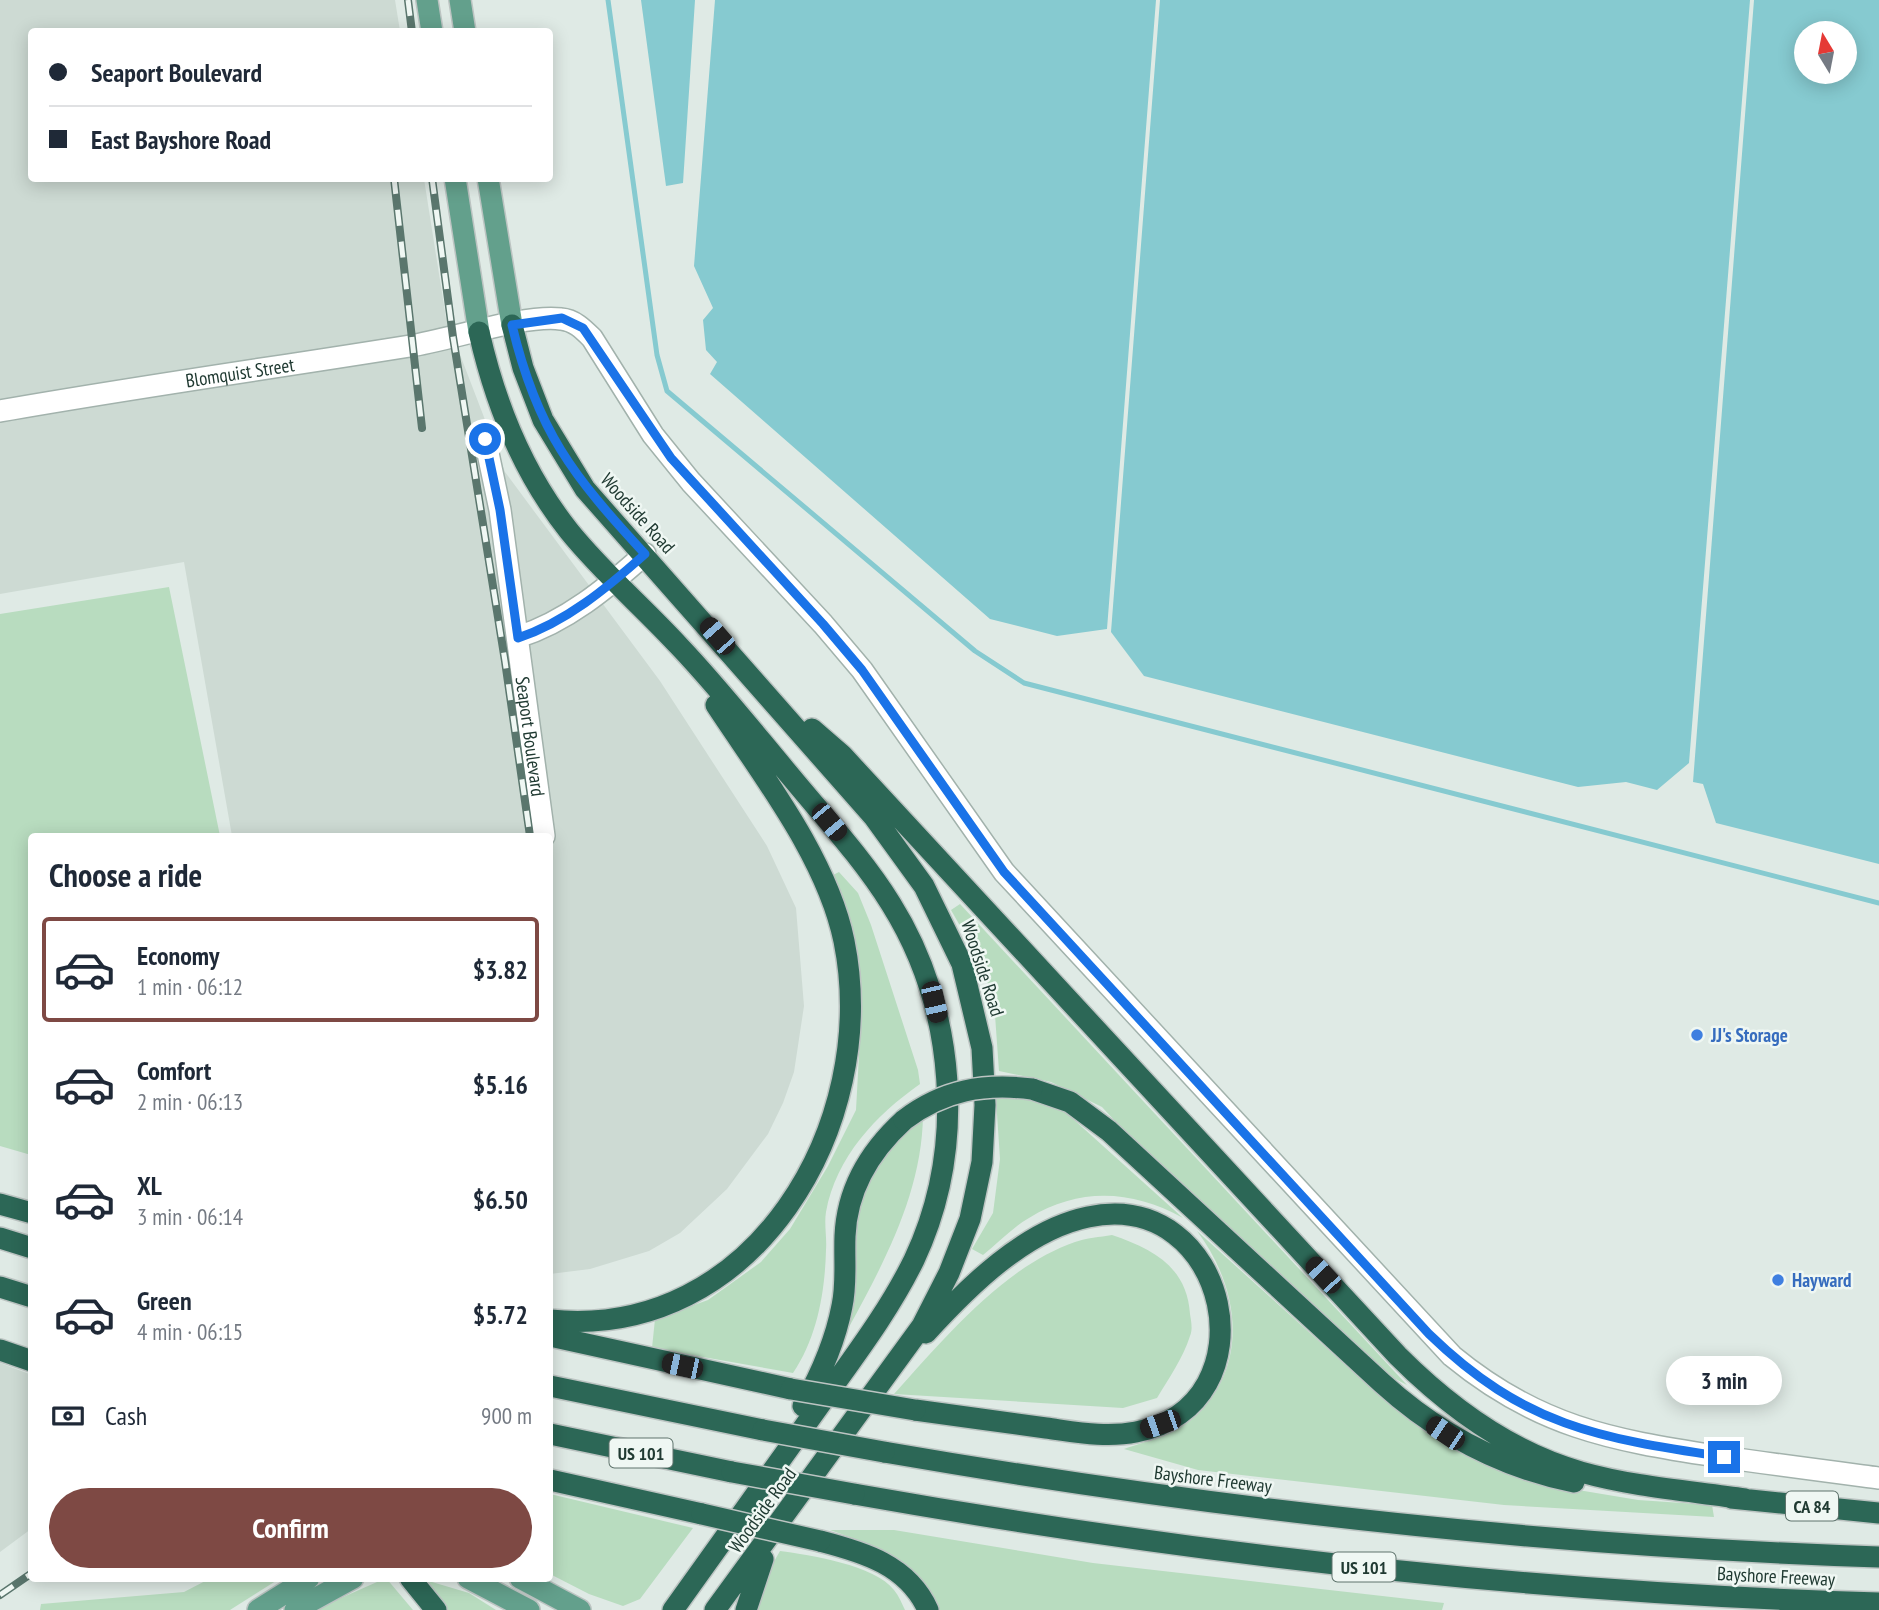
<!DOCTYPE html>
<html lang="en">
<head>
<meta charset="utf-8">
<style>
  :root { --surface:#fff; --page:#f6f6f7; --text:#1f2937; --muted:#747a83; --line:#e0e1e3; --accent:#7e4944 }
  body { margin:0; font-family:"PT Sans Narrow",sans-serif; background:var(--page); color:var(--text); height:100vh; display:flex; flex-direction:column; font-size:26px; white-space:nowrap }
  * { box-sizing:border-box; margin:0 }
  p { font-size:23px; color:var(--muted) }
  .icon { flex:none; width:38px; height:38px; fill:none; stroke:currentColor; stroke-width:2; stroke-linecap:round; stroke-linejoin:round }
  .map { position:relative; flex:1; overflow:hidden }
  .panel { position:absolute; left:28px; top:833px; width:525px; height:749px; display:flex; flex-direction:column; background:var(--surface); border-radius:7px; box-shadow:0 4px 18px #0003 }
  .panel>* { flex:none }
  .banner { position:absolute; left:28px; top:28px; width:525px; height:154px; border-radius:7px; box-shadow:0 4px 18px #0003; display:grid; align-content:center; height:154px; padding:0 21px; background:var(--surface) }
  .needle { width:46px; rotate:350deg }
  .tools { position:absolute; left:1794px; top:21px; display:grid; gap:14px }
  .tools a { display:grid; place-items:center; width:63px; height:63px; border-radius:50%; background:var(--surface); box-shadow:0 4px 18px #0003; font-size:35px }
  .end { position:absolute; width:32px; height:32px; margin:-16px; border:9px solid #1a73e8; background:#fff; box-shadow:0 0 0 4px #fff }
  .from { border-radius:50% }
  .bubble { position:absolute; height:49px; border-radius:24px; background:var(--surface); box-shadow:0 4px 18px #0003; font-size:23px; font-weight:700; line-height:49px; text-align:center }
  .car { position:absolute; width:21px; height:42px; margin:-21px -10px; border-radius:9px; box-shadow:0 0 5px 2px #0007; background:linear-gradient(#222 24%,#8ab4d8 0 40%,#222 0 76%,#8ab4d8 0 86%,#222 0) }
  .banner b { display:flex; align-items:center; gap:24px; height:66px; font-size:26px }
  .banner b+b { border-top:2px solid var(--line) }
  .banner i { width:18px; height:18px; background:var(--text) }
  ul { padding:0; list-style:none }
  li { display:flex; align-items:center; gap:21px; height:105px; margin:0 14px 10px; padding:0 7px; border:4px solid transparent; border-radius:7px }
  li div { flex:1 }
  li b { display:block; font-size:26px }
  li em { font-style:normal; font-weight:700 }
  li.on { border-color:var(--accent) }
  li>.icon { width:63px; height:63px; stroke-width:1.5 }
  h2 { padding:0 21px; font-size:32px; line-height:84px }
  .pay { display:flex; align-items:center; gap:18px; height:77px; padding:0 21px; font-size:26px }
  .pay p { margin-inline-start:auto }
  .button { display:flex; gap:14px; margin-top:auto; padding:14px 21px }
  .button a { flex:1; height:80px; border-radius:42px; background:var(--accent); color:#fff; font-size:28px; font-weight:700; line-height:80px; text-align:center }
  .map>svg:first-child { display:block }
  .built { fill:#cddad3 }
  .green { fill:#b8dcbf }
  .water { fill:#86cad0; fill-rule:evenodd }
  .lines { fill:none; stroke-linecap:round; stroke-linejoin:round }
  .stream { stroke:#86cad0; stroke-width:5 }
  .minor-casing { stroke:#a2b2ac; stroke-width:24 }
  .major-casing { stroke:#bcc4c2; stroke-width:24 }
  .highway-casing { stroke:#bcc4c2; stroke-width:24 }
  .minor { stroke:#fff; stroke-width:21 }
  .major { stroke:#63a08c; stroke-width:21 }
  .highway { stroke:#2c6756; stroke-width:21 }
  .rail-casing { stroke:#5a766d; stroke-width:8 }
  .rail { stroke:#eff7f3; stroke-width:5; stroke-dasharray:16; stroke-linecap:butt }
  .highway-bridge-casing { stroke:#bcc4c2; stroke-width:24; stroke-linecap:butt }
  .highway-bridge { stroke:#2c6756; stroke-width:21 }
  .route { stroke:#1a73e8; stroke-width:9 }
  .shop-dot { fill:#3f7fe0; stroke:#eff7f3; stroke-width:2.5 }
  .labels { text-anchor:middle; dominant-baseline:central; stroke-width:5; stroke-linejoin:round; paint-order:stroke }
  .shield { fill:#eff7f3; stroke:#5e736c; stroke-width:2 }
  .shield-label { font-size:18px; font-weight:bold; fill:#203a32 }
  .street-label { font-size:19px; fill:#203a32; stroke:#eff7f3 }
  .shop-label { font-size:19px; font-weight:bold; fill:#366cbe; stroke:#eff7f3; text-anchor:start }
</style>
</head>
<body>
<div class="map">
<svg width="1879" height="1610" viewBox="0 0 1879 1610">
  <rect width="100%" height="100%" fill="#dfeae5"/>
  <path class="built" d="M0,0H395L400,31L32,32V178L424,179L446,318L505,472L660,681L767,846L796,908L804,1006L794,1072L783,1103L768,1134L727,1189L680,1233L649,1251L590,1269L550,1274V836H232L184,562L0,594Z
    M0,1363L32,1375L31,1529L0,1552Z"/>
  <path class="green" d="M169,587L220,836H32L31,1155L0,1146V614Z
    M839,872L858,893L871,925L918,1070L920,1084C876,1115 836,1157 826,1212C824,1224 827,1238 826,1250C825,1292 817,1338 793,1373L652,1348L655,1319L708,1300L761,1262L790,1229L828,1166L856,1110L860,1037L858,955L833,875Z
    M960,904L1407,1385L1382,1372L1138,1146L1102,1107L1051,1082L999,1071L994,1001L979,959L951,910Z
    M1022,1098L1062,1109L1183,1218C1132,1190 1080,1187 1029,1218C1013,1227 998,1243 983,1255L972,1249L993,1213L1000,1159L996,1099Z
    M923,1115C922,1192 885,1261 849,1327L845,1321L853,1209L897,1133Z
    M1197,1231L1353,1372L1412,1422L1455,1450L1542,1484L1638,1500L1712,1505L1714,1517L1504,1505L1198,1470L1124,1449C1150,1440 1182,1432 1201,1411C1250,1358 1237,1284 1197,1231Z
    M1112,1235C1153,1249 1187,1267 1190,1314C1191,1321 1193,1329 1190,1336C1183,1358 1169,1378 1157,1398L1123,1408L894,1394C944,1339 1003,1267 1075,1242C1086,1238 1100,1237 1112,1235Z
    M550,1494L693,1528L640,1599L623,1606L589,1594L550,1574Z
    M830,1530H894L1093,1563L1444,1603L1442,1610H933C911,1557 880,1548 830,1530Z
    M780,1551C810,1555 875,1565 894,1590C899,1596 902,1604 905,1610H755L760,1586Z
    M211,1578L279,1579L230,1610H40L41,1604L184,1592Z
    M386,1578L413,1610H314Z
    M422,1579L469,1593L496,1610H448Z"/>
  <path class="water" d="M641,0H695L683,183L666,186Z
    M715,0H1156L1107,629L1057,636L990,619L710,374L717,362L706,350L703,320L713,308L694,266Z
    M1160,0H1750L1689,763L1657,790L1626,782L1578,787L1144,676L1111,632Z
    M1754,0H1879V864L1716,823L1703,784L1693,782ZM1844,33V72H1806V33Z"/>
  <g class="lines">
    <path class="stream" d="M608,0L657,355L667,391L975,651L1024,683L1879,903"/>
    <defs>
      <g id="minor">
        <path id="s1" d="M0,411C136,387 273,368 410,346C450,340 524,314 561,319C574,320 583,329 592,338L653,435L691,482L823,624L862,670L1004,872L1452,1356C1537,1426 1610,1440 1716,1456C1770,1464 1825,1471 1879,1478"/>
        <path id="s2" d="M485,439L500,510L544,836"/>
        <path d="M518,637C566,622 607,588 645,554"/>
      </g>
      <path id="major" d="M427,0L432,32
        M460,0L465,32
        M455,178L479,332
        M488,178L512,325
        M468,1578L529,1610
        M520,1578L580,1610
        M258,1610L309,1578
        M295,1610L353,1578"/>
      <path id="highway" d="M512,325L523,368L543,420L585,489L874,817L924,886L962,964L982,1048L985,1105L982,1162L970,1219L949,1273L922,1326L715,1610
        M479,332C495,403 523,473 569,531C602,572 643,607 679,646C719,688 755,734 792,778C826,819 863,859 891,904C956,1008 967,1148 914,1260C888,1313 852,1359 819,1406C770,1474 722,1542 673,1610
        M812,729L842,755L1398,1356C1450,1408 1510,1452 1581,1472C1634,1487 1691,1491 1745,1499
        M1032,1089L1070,1102L1109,1131L1382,1383C1437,1433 1500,1467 1574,1482
        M0,1204L32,1213
        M0,1238L32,1248
        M0,1287L32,1297
        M550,1320C754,1341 881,1124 844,941C827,858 762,775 716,705
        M550,1336L791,1389
        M0,1350L32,1361
        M550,1386L763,1430
        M803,1406C821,1374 835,1343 842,1306C847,1283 844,1260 845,1236C847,1189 870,1151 904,1120
        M915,1410C959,1416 1002,1422 1046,1428C1076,1432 1106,1438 1136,1432C1275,1406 1230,1187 1088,1217C1025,1230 968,1287 926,1333
        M550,1434L732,1472
        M884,1452C1213,1509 1545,1546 1879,1557
        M550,1480L702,1514
        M854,1494C1192,1554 1535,1593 1879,1603
        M1731,1498L1879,1513
        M820,1541C863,1552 908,1565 928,1610
        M410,1578L436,1610
        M746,1610L763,1559"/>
    </defs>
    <use href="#minor" class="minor-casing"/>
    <use href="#major" class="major-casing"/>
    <use href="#highway" class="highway-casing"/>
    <use href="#minor" class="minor"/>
    <use href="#major" class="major"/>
    <use href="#highway" class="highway"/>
    <defs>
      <path id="rail" d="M408,0L412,32
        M394,178L422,428
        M432,178L453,337L505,661L530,836
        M0,1595L32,1573"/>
    </defs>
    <use href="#rail" class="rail-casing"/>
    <use href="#rail" class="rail"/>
    <defs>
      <path id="highway-bridge" d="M904,1120C943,1090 984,1083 1032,1089
        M791,1389L915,1410
        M763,1430L884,1452
        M732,1472L854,1494
        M702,1514L820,1541"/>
    </defs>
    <use href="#highway-bridge" class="highway-bridge-casing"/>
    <use href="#highway-bridge" class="highway-bridge"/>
  </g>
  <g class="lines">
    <path class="route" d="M485,439L500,510L518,638C566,622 607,588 645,554C573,476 537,431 512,325L562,318L583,328L671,458L823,624L862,670L1004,872L1429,1334C1524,1426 1598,1438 1724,1457"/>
  </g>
  <g class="shop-dot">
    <circle cx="1697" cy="1035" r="7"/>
    <circle cx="1778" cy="1280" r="7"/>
  </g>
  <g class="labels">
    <g class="shield">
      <rect x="609.5" y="1438.5" width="63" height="29" rx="5"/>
      <rect x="1786" y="1491.5" width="52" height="29" rx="5"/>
      <rect x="1332.5" y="1552.5" width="63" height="29" rx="5"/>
    </g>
    <g class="shield-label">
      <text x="641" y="1453">US 101</text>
      <text x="1812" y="1506">CA 84</text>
      <text x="1364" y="1567">US 101</text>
    </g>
    <g class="street-label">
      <text stroke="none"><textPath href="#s1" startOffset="243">Blomquist Street</textPath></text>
      <text transform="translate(638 513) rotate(48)">Woodside Road</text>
      <text stroke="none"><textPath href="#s2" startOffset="301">Seaport Boulevard</textPath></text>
      <text transform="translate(983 968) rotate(72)">Woodside Road</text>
      <text transform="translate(1213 1479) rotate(7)">Bayshore Freeway</text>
      <text transform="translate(762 1510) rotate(-54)">Woodside Road</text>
      <text transform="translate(1776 1576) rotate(3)">Bayshore Freeway</text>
    </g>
    <g class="shop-label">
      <text x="1711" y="1035">JJ's Storage</text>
      <text x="1792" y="1280">Hayward</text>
    </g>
  </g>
</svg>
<div class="tools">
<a><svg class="needle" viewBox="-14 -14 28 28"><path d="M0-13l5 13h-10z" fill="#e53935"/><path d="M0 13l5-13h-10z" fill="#747a83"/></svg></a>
</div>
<i class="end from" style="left:485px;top:439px"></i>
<i class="end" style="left:1724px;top:1457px"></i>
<div class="bubble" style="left:1666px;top:1356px;width:116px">3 min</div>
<i class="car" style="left:717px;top:636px;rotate:319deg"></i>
<i class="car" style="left:829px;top:822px;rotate:140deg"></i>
<i class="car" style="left:934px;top:1002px;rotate:167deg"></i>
<i class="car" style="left:1323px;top:1275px;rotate:317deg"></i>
<i class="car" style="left:682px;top:1366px;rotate:282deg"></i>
<i class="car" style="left:1160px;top:1424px;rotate:251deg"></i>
<i class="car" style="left:1445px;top:1433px;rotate:304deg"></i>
<div class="banner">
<b><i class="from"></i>Seaport Boulevard</b>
<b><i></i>East Bayshore Road</b>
</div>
<section class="panel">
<h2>Choose a ride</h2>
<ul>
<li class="on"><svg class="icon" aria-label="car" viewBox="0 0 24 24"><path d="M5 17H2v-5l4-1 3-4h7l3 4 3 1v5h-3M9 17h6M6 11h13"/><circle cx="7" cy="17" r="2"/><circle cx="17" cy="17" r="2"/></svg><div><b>Economy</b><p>1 min · 06:12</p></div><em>$3.82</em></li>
<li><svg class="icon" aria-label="car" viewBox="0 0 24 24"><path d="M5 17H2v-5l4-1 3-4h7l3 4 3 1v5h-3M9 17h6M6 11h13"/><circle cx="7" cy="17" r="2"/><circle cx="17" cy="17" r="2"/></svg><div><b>Comfort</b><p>2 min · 06:13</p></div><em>$5.16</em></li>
<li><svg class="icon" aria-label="car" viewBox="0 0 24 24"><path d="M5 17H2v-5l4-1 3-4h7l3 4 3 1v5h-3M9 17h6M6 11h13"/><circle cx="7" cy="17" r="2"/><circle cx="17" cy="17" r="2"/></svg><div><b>XL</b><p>3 min · 06:14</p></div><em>$6.50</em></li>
<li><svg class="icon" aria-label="car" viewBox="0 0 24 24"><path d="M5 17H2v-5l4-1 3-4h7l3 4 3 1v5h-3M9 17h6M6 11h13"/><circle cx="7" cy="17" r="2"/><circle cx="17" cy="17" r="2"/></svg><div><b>Green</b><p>4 min · 06:15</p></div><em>$5.72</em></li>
</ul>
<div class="pay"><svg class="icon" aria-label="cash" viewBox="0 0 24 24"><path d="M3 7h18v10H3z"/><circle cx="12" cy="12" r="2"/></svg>Cash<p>900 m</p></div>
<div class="button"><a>Confirm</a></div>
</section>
</div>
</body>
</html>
